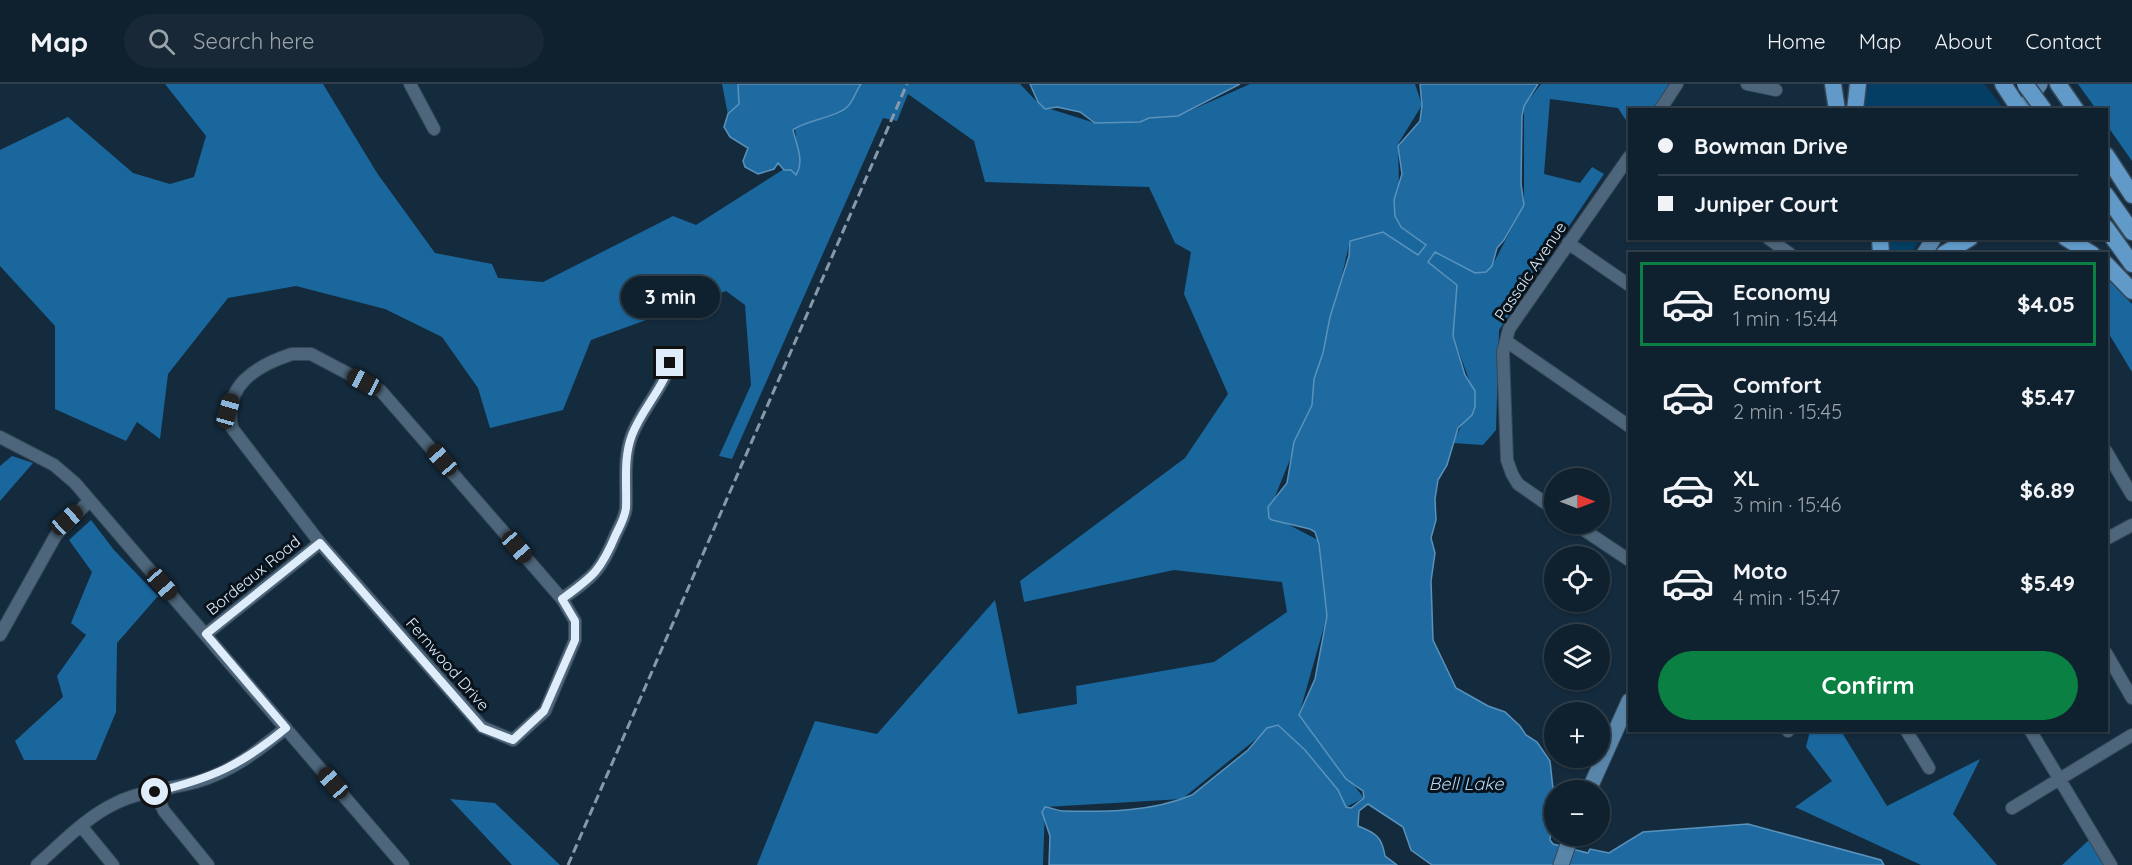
<!DOCTYPE html>
<html lang="en">
<head>
<meta charset="utf-8">
<style>
  :root { --surface:#0f202e; --page:#182836; --text:#f1f3f6; --muted:#9ba3aa; --line:#2f3e4a; --accent:#0b8043 }
  body { margin:0; font-family:Quicksand,sans-serif; background:var(--page); color:var(--text); height:100vh; display:flex; flex-direction:column; font-size:22px; white-space:nowrap }
  * { box-sizing:border-box; margin:0 }
  p { font-size:20px; color:var(--muted) }
  .icon { flex:none; width:33px; height:33px; fill:none; stroke:currentColor; stroke-width:2; stroke-linecap:round; stroke-linejoin:round }
  .map { position:relative; flex:1; overflow:hidden }
  .panel { position:absolute; left:1628px; top:168px; width:480px; height:480px; display:flex; flex-direction:column; background:var(--surface); border-radius:0px; box-shadow:0 2px 4px #0004,0 0 0 2px var(--line) }
  .panel>* { flex:none }
  .hud { position:absolute; left:1628px; top:24px; width:480px; height:132px; border-radius:0px; box-shadow:0 2px 4px #0004,0 0 0 2px var(--line); display:grid; align-content:center; height:132px; padding:0 30px; background:var(--surface) }
  .needle { width:39px; rotate:90deg }
  .controls { position:absolute; left:1544px; top:384px; display:grid; gap:12px }
  .controls a { display:grid; place-items:center; width:66px; height:66px; border-radius:50%; background:var(--surface); box-shadow:0 2px 4px #0004,0 0 0 2px var(--line); font-size:30px }
  .end { position:absolute; width:27px; height:27px; margin:-14px; border:8px solid #dfedfa; background:#111; box-shadow:0 0 0 3px #111 }
  .from { border-radius:50% }
  .bubble { position:absolute; height:42px; border-radius:21px; background:var(--surface); box-shadow:0 2px 4px #0004,0 0 0 2px var(--line); font-size:20px; font-weight:800; line-height:42px; text-align:center }
  .car { position:absolute; width:18px; height:36px; margin:-18px -9px; border-radius:8px; box-shadow:0 0 4px 2px #0007; background:linear-gradient(#222 24%,#8ab4d8 0 40%,#222 0 76%,#8ab4d8 0 86%,#222 0) }
  .hud b { display:flex; align-items:center; gap:21px; height:57px; font-size:22px }
  .hud b+b { border-top:2px solid var(--line) }
  .hud i { width:15px; height:15px; background:var(--text) }
  ul { padding:10px 0 0; list-style:none }
  li { display:flex; align-items:center; gap:18px; height:84px; margin:0 12px 9px; padding:0 18px; border:3px solid transparent; border-radius:0px }
  li div { flex:1 }
  li b { display:block; font-size:22px }
  li em { font-style:normal; font-weight:800 }
  li.on { border-color:var(--accent) }
  li>.icon { width:54px; height:54px; stroke-width:1.5 }
  .cta { display:flex; gap:12px; margin-top:auto; padding:12px 30px }
  .cta a { flex:1; height:69px; border-radius:36px; background:var(--accent); color:#fff; font-size:24px; font-weight:800; line-height:69px; text-align:center }
  header { display:flex; align-items:center; gap:36px; box-sizing:border-box; height:84px; padding:0 30px; background:var(--surface); border-bottom:2px solid var(--line) }
  header strong { font-size:28px }
  nav { display:flex; gap:33px; margin-inline-start:auto; font-size:21px }
  .search { width:420px; height:54px; background:var(--page); display:flex; align-items:center; gap:15px; box-sizing:border-box; padding:0 21px; border-radius:33px; color:var(--muted); font-size:22px }
  .map>svg:first-child { display:block }
  .green { fill:#043e64 }
  .forest { fill:#1a679d }
  .water { fill:#1f6ba1; stroke:#5992bc; stroke-width:1.5 }
  .lines { fill:none; stroke-linecap:round; stroke-linejoin:round }
  .minor-casing { stroke:#364757; stroke-width:14 }
  .major-casing { stroke:#364757; stroke-width:17 }
  .highway-casing { stroke:#364757; stroke-width:19 }
  .minor { stroke:#4d667b; stroke-width:12 }
  .major { stroke:#5985a9; stroke-width:15 }
  .highway { stroke:#6199c8; stroke-width:16 }
  .rail { stroke:#8799a8; stroke-width:3; stroke-dasharray:9 4.5; stroke-linecap:butt }
  .highway-bridge-casing { stroke:#364757; stroke-width:19; stroke-linecap:butt }
  .highway-bridge { stroke:#6199c8; stroke-width:16 }
  .route { stroke:#dfedfa; stroke-width:8 }
  .labels { text-anchor:middle; dominant-baseline:central; stroke-width:6; stroke-linejoin:round; paint-order:stroke }
  .street-label { font-size:16px; fill:#dfedfa; stroke:#08121b }
  .water-label { font-size:18px; font-style:italic; fill:#b0d3f1; stroke:#08121b }
</style>
</head>
<body>
<header>
<strong>Map</strong>
<div class="search"><svg class="icon" aria-label="search" viewBox="0 0 24 24"><circle cx="10" cy="10" r="6"/><path d="M15 15l6 6"/></svg>Search here</div>
<nav><a>Home</a><a>Map</a><a>About</a><a>Contact</a></nav>
</header>
<div class="map">
<svg width="2132" height="781" viewBox="0 0 2132 781">
  <rect width="100%" height="100%" fill="#142b3d"/>
  <path class="green" d="M1868,0H1984L2004,25L1863,26Z
    M1888,155H1921L1910,170L1888,169Z"/>
  <path class="forest" d="M165,0H323L377,89L435,169L492,180L498,194L543,198L673,132L696,141L784,85L799,87L795,44L849,21L857,0H1020L1041,22L1095,39L1178,32L1250,0H1415L1422,21L1398,60L1400,142L1426,161L1418,171L1384,149L1350,157L1312,321L1268,430L1318,456L1327,532L1299,631L1364,714L1346,723L1271,643L1182,715L1045,723L1043,781H757L815,637L877,650L995,516L1018,630L1077,620L1076,602L1214,578L1287,528L1282,498L1174,486L1024,518L1020,497L1185,374L1228,310L1184,210L1191,168L1175,159L1149,103L985,98L974,57L908,10L897,37L883,34L732,375L719,372L751,301L745,221L726,207L591,256L563,326L490,344L478,304L442,253L385,225L296,202L228,214L168,290L160,355L137,338L126,357L55,325V242L0,182V66L68,33L133,89L170,100L194,93L206,52Z
    M722,0H738L739,20L728,31Z
    M1541,0H1674L1656,25L1629,26V41L1618,24L1550,15L1544,90L1580,99L1592,83L1604,90L1499,246L1496,346L1483,361L1453,359L1475,312L1453,252L1457,201L1428,179L1435,168L1475,189L1492,182L1524,121V22Z
    M2078,0H2132V77L2106,40V26L2096,25Z
    M2106,193L2132,220V288L2106,245Z
    M12,372L33,379L0,417V382Z
    M91,436L114,466L158,512L117,559L116,628L96,676H24L15,657L63,613L57,592L86,551L71,539L92,488L69,456Z
    M1810,647H1841L1887,722L1980,675L1953,730L1997,781H1921L1795,723L1832,697L1806,663Z
    M450,715L495,719L560,781H512Z
    M2090,755L2105,781H2062Z"/>
  <path class="water" d="M738,0H861C856,7 854,15 849,21C840,33 803,37 793,46C796,60 805,77 796,91L791,86H784L778,79L774,85L758,90L745,83L743,77L748,64L730,53L724,43L728,30L739,20Z
    M1030,0H1240L1178,32L1149,34L1140,38L1095,39L1080,28L1057,23L1045,25L1038,18Z
    M1420,0H1538L1524,22L1522,32L1521,100L1524,121L1504,156L1497,164L1492,182L1486,188L1475,189L1435,168L1428,178L1457,201L1453,252L1465,291L1475,307V323L1472,331L1458,344L1447,381L1438,396L1435,415L1436,436L1431,454L1435,469L1431,497L1433,556L1456,604L1488,622L1505,628L1520,642L1526,651L1537,658L1550,677L1554,714L1550,756L1553,760L1588,769L1590,765L1609,769L1643,748L1748,740L1881,776L1884,781H1432L1411,766L1403,743L1368,720L1359,727L1358,742C1376,749 1382,753 1385,772L1397,781H1049L1050,752L1042,728L1045,723C1051,723 1056,727 1063,727C1105,728 1152,728 1192,711L1248,666L1267,644L1278,641L1305,666L1338,706L1346,723L1351,724L1364,714L1363,707L1346,695L1299,631L1315,595L1327,532L1319,460L1315,448L1310,445L1272,436L1269,434L1268,423L1287,399L1294,358L1312,321L1314,295L1323,269L1330,233L1349,172L1350,157L1383,148L1418,171L1426,161L1401,143L1395,132L1394,116L1402,90L1398,62L1420,37L1422,21Z"/>
  <g class="lines">
    <defs>
      <path id="minor" d="M410,0L434,45
        M1747,0L1776,6
        M1660,26L1677,0
        M1768,154L1790,170
        M1568,159L1629,201
        M1506,257L1629,342
        M292,270H311L381,307L562,515L575,537V556L545,627L513,656L482,643L320,459L232,344C223,302 255,282 292,270Z
        M0,353L54,381L75,399L403,781
        M2106,367L2132,411
        M1554,425L1518,400L1512,390L1507,376L1503,268L1509,245L1629,73
        M1575,440L1629,476
        M2106,455L2132,441
        M562,515C594,492 601,487 616,450C620,442 625,433 626,424C627,401 623,374 632,351C642,325 663,305 670,279
        M206,550L320,459
        M0,551L56,451L89,417
        M2106,569L2132,614
        M1788,646V647
        M1906,646L1929,684
        M2030,646L2111,781
        M155,708L164,727L208,781
        M2012,724L2132,651
        M81,742L113,781
        M37,781C61,760 86,733 116,719C140,707 170,705 196,698C231,688 258,667 286,644"/>
      <path id="major" d="M2022,26L2040,0
        M1924,170L1934,154
        M1589,706L1629,617
        M1561,781L1571,752"/>
      <path id="highway" d="M1833,0L1837,26
        M2003,0L2020,26
        M2058,0L2076,26
        M1855,26L1858,0
        M2106,71L2132,111
        M2106,111L2132,148
        M2106,144L2132,180
        M1880,154L1881,170
        M2066,154L2092,170
        M1944,170L1970,154
        M2106,180L2132,207"/>
    </defs>
    <use href="#minor" class="minor-casing"/>
    <use href="#major" class="major-casing"/>
    <use href="#highway" class="highway-casing"/>
    <use href="#minor" class="minor"/>
    <use href="#major" class="major"/>
    <use href="#highway" class="highway"/>
    <path class="rail" d="M568,781L907,0"/>
    <defs>
      <path id="highway-bridge" d="M2025,0L2044,26"/>
    </defs>
    <use href="#highway-bridge" class="highway-bridge-casing"/>
    <use href="#highway-bridge" class="highway-bridge"/>
  </g>
  <g class="lines">
    <path class="route" d="M155,708C212,694 240,682 286,644L206,550L320,459L482,644L513,656L544,627L575,556V537L562,515C594,492 601,486 616,450C620,442 625,433 626,424C627,401 623,374 632,351C642,325 663,305 670,279"/>
  </g>
  <g class="labels">
    <g class="street-label">
      <text transform="translate(1530 187) rotate(-56)">Passaic Avenue</text>
      <text transform="translate(253 491) rotate(-39)">Bordeaux Road</text>
      <text transform="translate(448 580) rotate(49)">Fernwood Drive</text>
    </g>
    <g class="water-label">
      <text x="1466" y="699">Bell Lake</text>
    </g>
  </g>
</svg>
<div class="controls">
<a><svg class="needle" viewBox="-14 -14 28 28"><path d="M0-13l5 13h-10z" fill="#e53935"/><path d="M0 13l5-13h-10z" fill="#9ba3aa"/></svg></a>
<a><svg class="icon" aria-label="locate" viewBox="0 0 24 24"><circle cx="12" cy="12" r="6"/><path d="M12 2v4M12 18v4M2 12h4M18 12h4"/></svg></a>
<a><svg class="icon" aria-label="layers" viewBox="0 0 24 24"><path d="M12 4l9 5-9 5-9-5zM3 14l9 5 9-5"/></svg></a>
<a>+</a>
<a>−</a>
</div>
<i class="end from" style="left:155px;top:708px"></i>
<i class="end" style="left:670px;top:279px"></i>
<div class="bubble" style="left:621px;top:192px;width:99px">3 min</div>
<i class="car" style="left:364px;top:298px;rotate:298deg"></i>
<i class="car" style="left:228px;top:327px;rotate:16deg"></i>
<i class="car" style="left:442px;top:376px;rotate:319deg"></i>
<i class="car" style="left:67px;top:436px;rotate:48deg"></i>
<i class="car" style="left:517px;top:463px;rotate:139deg"></i>
<i class="car" style="left:162px;top:500px;rotate:139deg"></i>
<i class="car" style="left:333px;top:699px;rotate:319deg"></i>
<div class="hud">
<b><i class="from"></i>Bowman Drive</b>
<b><i></i>Juniper Court</b>
</div>
<section class="panel">
<ul>
<li class="on"><svg class="icon" aria-label="car" viewBox="0 0 24 24"><path d="M5 17H2v-5l4-1 3-4h7l3 4 3 1v5h-3M9 17h6M6 11h13"/><circle cx="7" cy="17" r="2"/><circle cx="17" cy="17" r="2"/></svg><div><b>Economy</b><p>1 min · 15:44</p></div><em>$4.05</em></li>
<li><svg class="icon" aria-label="car" viewBox="0 0 24 24"><path d="M5 17H2v-5l4-1 3-4h7l3 4 3 1v5h-3M9 17h6M6 11h13"/><circle cx="7" cy="17" r="2"/><circle cx="17" cy="17" r="2"/></svg><div><b>Comfort</b><p>2 min · 15:45</p></div><em>$5.47</em></li>
<li><svg class="icon" aria-label="car" viewBox="0 0 24 24"><path d="M5 17H2v-5l4-1 3-4h7l3 4 3 1v5h-3M9 17h6M6 11h13"/><circle cx="7" cy="17" r="2"/><circle cx="17" cy="17" r="2"/></svg><div><b>XL</b><p>3 min · 15:46</p></div><em>$6.89</em></li>
<li><svg class="icon" aria-label="car" viewBox="0 0 24 24"><path d="M5 17H2v-5l4-1 3-4h7l3 4 3 1v5h-3M9 17h6M6 11h13"/><circle cx="7" cy="17" r="2"/><circle cx="17" cy="17" r="2"/></svg><div><b>Moto</b><p>4 min · 15:47</p></div><em>$5.49</em></li>
</ul>
<div class="cta"><a>Confirm</a></div>
</section>
</div>
</body>
</html>
